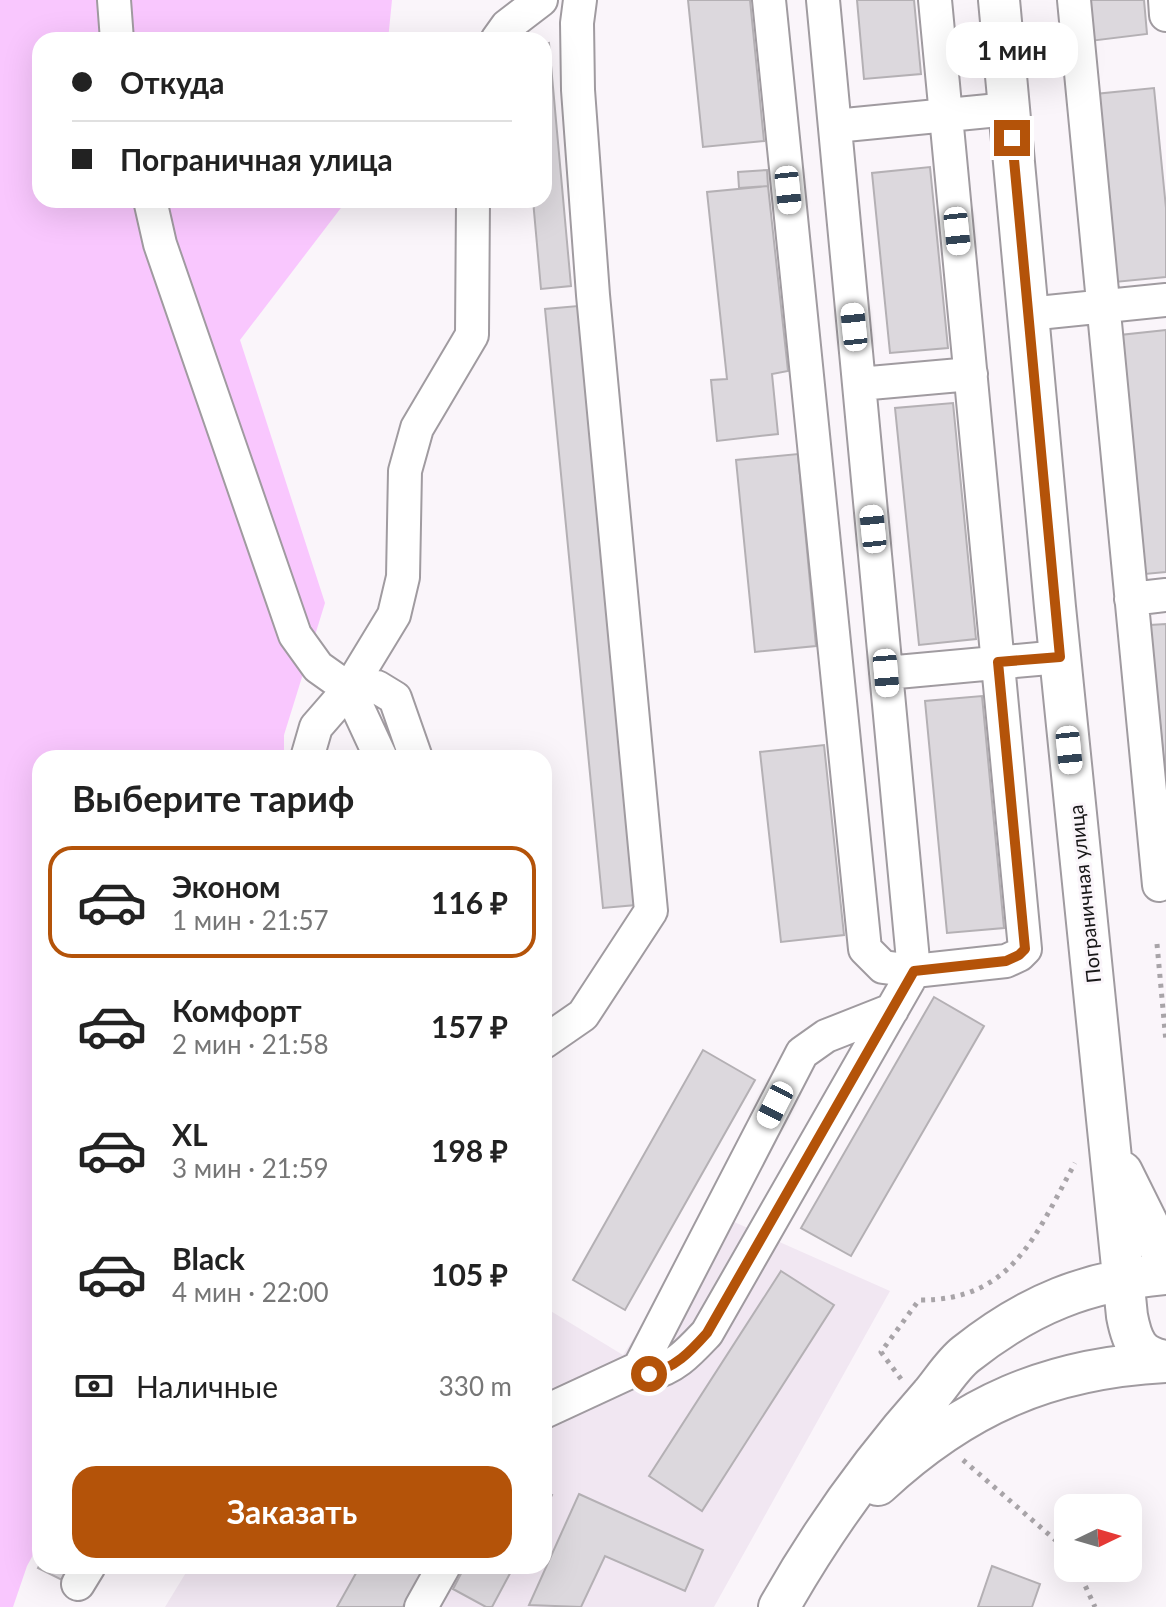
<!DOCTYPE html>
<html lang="ru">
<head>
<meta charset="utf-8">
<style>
  :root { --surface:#fff; --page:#f6f6f6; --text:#222; --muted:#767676; --line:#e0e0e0; --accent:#b45309 }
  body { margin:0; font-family:Lato,sans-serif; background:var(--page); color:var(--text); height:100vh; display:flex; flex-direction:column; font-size:30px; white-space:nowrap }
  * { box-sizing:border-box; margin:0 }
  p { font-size:26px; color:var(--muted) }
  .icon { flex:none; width:44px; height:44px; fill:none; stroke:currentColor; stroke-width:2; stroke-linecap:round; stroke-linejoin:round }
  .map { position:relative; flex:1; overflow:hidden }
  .side { position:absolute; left:32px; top:750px; width:520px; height:824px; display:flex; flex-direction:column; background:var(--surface); border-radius:24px; box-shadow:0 8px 32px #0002 }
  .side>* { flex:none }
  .top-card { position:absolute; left:32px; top:32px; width:520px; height:176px; border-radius:24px; box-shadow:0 8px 32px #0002; display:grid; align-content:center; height:176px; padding:0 40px; background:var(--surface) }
  .needle { width:52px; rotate:85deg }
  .controls { position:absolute; left:1054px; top:1494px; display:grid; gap:16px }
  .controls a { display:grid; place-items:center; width:88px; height:88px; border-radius:16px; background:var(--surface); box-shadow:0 8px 32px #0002; font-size:40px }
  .end { position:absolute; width:36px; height:36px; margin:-18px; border:10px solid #b45309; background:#fff; box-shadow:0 0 0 4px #fff }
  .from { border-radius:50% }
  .bubble { position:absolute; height:56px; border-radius:24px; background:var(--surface); box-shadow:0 8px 32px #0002; font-size:26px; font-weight:700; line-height:56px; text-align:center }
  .car { position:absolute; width:24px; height:48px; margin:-24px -12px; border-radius:10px; box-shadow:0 0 6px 2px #0007; background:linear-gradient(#fff 24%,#345 0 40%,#fff 0 76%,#345 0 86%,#fff 0) }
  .top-card b { display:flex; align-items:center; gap:28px; height:76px; font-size:30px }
  .top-card b+b { border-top:2px solid var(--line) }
  .top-card i { width:20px; height:20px; background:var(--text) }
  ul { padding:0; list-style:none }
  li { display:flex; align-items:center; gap:24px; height:112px; margin:0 16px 12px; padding:0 24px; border:4px solid transparent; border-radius:24px }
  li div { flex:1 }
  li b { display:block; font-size:30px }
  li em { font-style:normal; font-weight:700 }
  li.active { border-color:var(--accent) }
  li>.icon { width:72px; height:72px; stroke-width:1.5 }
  h2 { padding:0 40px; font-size:36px; line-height:96px }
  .pay { display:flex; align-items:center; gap:20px; height:88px; padding:0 40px; font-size:30px }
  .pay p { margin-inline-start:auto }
  .cta { display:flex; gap:16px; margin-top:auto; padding:16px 40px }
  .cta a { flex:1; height:92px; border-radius:24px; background:var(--accent); color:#fff; font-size:32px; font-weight:700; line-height:92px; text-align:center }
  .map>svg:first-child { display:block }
  .built { fill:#f1e7f2 }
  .green { fill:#f9c7fe }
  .building { fill:#dcd8dd; stroke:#b4b0b4; stroke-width:2 }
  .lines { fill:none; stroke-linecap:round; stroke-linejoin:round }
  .minor-casing { stroke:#a09ba0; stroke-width:36 }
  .major-casing { stroke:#a09ba0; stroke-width:44 }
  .path { stroke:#a8a4a8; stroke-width:5; stroke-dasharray:4 6; stroke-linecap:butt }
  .minor { stroke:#fff; stroke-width:32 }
  .major { stroke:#fff; stroke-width:40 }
  .route { stroke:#b45309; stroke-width:10 }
  .labels { text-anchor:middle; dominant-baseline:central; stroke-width:6; stroke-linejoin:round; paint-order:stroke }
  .street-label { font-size:20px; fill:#181718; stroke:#faf5fa }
</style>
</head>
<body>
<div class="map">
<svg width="1166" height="1607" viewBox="0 0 1166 1607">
  <rect width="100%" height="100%" fill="#faf5fa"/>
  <path class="built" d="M714,1213L890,1291L714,1607H165L190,1566H544V1307L623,1355Z"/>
  <path class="green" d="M0,0H392L388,40H40V200H347L240,340L325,603L284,735V758H40V1542L27,1566L13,1607H0Z"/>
  <path class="building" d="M688,0H750L764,141L703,147Z
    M857,0H914L921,74L864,79Z
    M1086,0H1144L1147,34L1090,41Z
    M549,43L571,286L541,289L533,200H544V44Z
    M1154,88L1166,208V277L1115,282L1095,94Z
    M930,167L948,348L890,353L872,173Z
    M767,170L768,186L739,188L738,172Z
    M768,186L788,371L772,374L778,434L717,441L711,380L727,379L707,192Z
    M578,306L636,905L603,908L545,309Z
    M1166,330V572L1145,574L1120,335Z
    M953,403L976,639L919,645L895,408Z
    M798,454L816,646L755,652L736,460Z
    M1166,624V782L1150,625Z
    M982,696L1004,928L947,933L925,701Z
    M824,745L844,935L781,942L760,752Z
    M934,997L984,1026L851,1256L801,1228Z
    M703,1050L755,1080L625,1310L573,1280Z
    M781,1271L834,1305L702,1511L649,1476Z
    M544,1491L552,1495L544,1511Z
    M579,1494L703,1550L685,1591L605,1556L581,1607L529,1605Z
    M40,1564V1566H74L66,1582L38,1568Z
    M360,1566H426L403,1607H337Z
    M465,1566H514L492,1607H486L453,1589Z
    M992,1566L1040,1584L1032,1607H978Z"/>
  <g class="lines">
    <defs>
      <path id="minor" d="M114,0L117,40
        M769,0L865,949L883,967L914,971L1006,961L1019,955L1025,949L935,0
        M1074,0L1159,885
        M1165,0L1166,15
        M497,40L507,26L541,0
        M835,126L1009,109
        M150,200L160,244L295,635L318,667L349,689L381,758
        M1028,314L1166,300
        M859,384L971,374
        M1131,599L1166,595
        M886,673L1060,657
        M349,689L377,687L395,698L416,758
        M307,758L316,727L349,689L394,615L403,577L405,471L417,428L472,335L473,200
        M544,1042L583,1015L651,911L593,295L578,90L577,23L580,0
        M639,1368L649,1374C675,1368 689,1352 707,1333L914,971L823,0
        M544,1412L639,1368L802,1053L826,1036L892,1010
        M78,1584L89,1566
        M421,1607L444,1566"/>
      <path id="major" d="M999,0L1055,607L1127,1316C1132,1342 1138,1357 1166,1361
        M1122,1172L1166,1261
        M878,1485C964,1405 1049,1368 1166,1362
        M779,1607C822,1531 873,1460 931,1395C942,1382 953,1364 966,1354C1029,1304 1087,1281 1166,1274"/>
    </defs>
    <use href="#minor" class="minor-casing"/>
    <use href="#major" class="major-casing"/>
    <path class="path" d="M1157,944L1166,1042
      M901,1379L881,1352L919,1300C1013,1301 1036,1234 1075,1163
      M963,1460L1068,1551
      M1077,1568L1095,1607"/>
    <use href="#minor" class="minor"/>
    <use href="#major" class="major"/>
  </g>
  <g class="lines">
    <path class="route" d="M649,1374C675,1368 690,1352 707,1333L914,971L1006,961L1019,955L1025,949L998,662L1060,657L1012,138"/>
  </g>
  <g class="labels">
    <g class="street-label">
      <text transform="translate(1084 894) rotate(-96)">Пограничная улица</text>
    </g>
  </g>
</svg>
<div class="controls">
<a><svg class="needle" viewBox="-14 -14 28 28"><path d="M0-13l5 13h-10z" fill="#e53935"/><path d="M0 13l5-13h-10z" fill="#767676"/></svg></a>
</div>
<i class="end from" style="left:649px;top:1374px"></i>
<i class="end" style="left:1012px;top:138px"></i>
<div class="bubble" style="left:946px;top:22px;width:132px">1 мин</div>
<i class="car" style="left:788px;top:190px;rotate:174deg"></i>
<i class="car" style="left:957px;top:231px;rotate:174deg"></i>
<i class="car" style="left:854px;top:327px;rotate:354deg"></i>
<i class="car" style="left:873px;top:529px;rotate:354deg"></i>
<i class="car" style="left:886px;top:673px;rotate:175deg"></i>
<i class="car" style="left:1069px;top:750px;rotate:174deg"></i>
<i class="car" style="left:775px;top:1105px;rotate:207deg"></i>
<div class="top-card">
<b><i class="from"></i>Откуда</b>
<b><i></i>Пограничная улица</b>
</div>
<section class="side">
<h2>Выберите тариф</h2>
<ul>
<li class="active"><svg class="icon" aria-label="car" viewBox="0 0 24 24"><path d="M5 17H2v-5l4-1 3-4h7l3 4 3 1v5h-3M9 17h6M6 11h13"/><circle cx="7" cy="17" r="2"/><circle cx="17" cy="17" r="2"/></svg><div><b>Эконом</b><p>1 мин · 21:57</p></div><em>116 ₽</em></li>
<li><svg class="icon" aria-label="car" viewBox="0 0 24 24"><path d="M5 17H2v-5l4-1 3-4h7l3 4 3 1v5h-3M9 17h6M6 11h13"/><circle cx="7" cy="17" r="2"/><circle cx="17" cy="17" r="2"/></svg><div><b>Комфорт</b><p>2 мин · 21:58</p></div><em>157 ₽</em></li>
<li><svg class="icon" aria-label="car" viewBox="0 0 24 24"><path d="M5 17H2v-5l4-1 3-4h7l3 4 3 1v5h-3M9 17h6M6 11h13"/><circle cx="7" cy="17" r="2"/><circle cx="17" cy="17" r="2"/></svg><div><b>XL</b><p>3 мин · 21:59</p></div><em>198 ₽</em></li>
<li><svg class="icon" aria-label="car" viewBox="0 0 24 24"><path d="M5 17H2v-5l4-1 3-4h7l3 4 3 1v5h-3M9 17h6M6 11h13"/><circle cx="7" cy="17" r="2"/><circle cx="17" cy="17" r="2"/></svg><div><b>Black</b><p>4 мин · 22:00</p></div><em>105 ₽</em></li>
</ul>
<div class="pay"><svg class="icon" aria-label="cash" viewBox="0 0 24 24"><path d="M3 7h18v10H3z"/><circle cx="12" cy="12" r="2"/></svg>Наличные<p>330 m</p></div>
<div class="cta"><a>Заказать</a></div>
</section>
</div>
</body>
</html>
